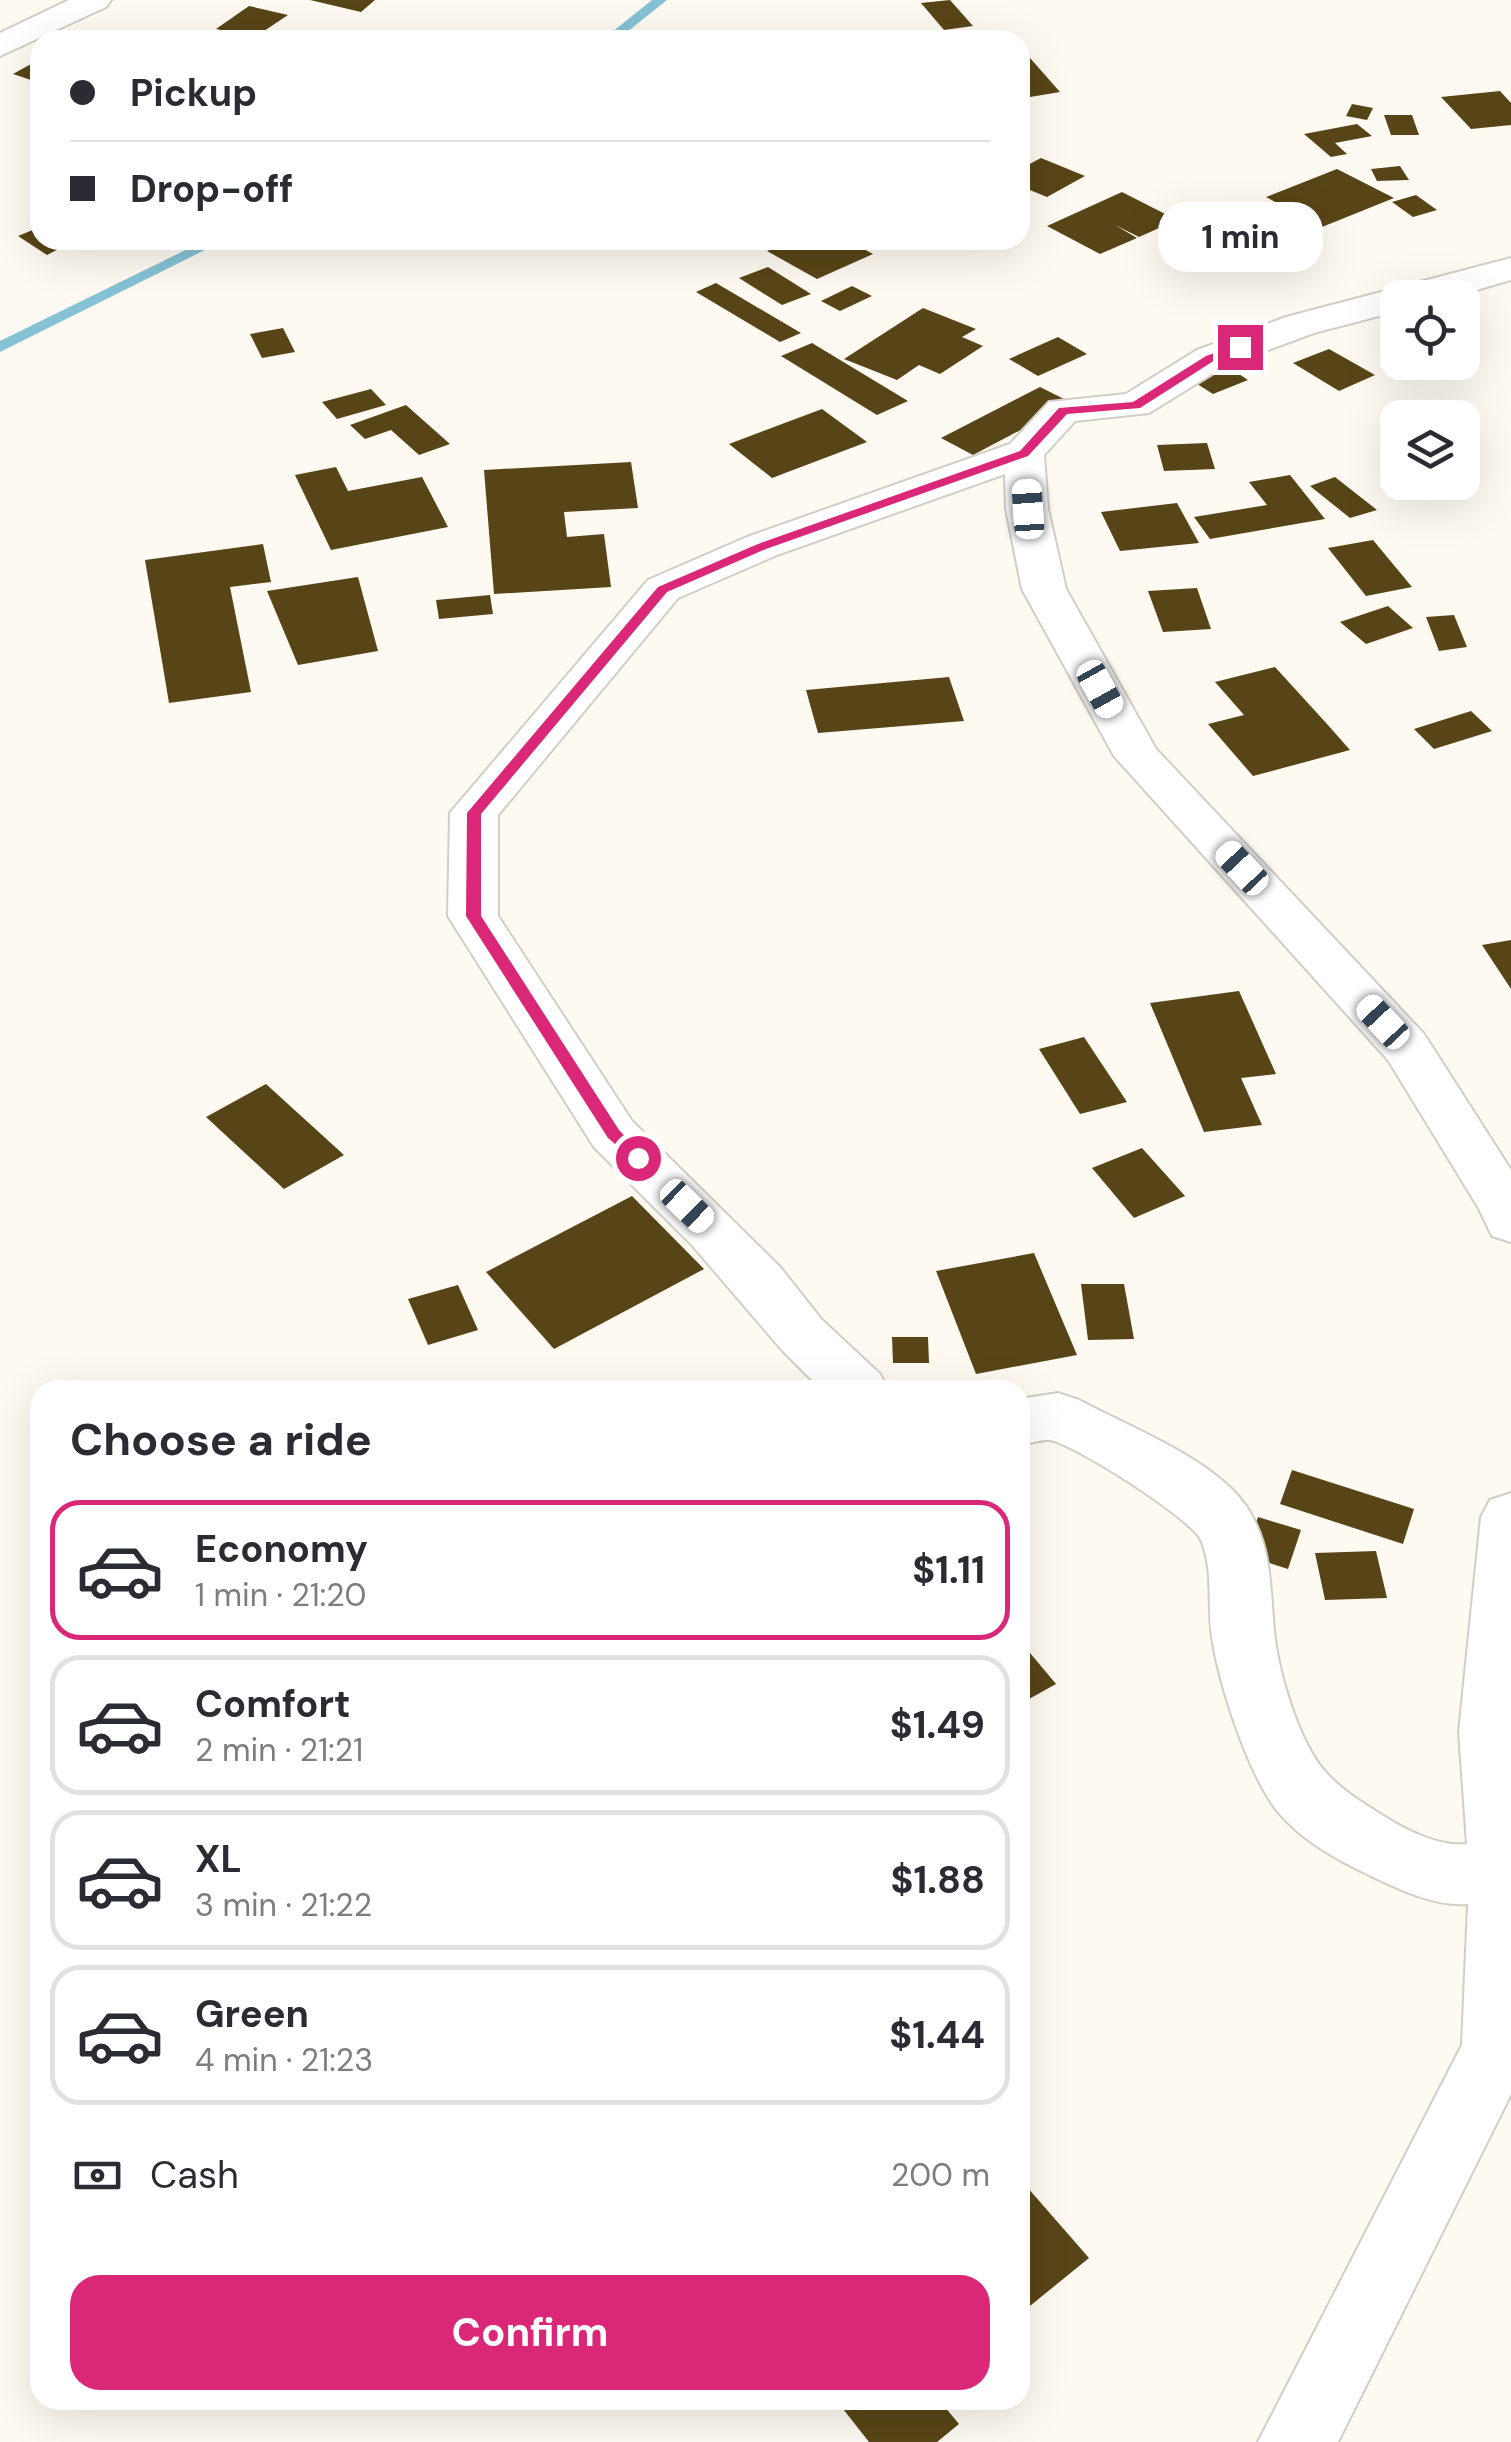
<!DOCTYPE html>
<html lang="en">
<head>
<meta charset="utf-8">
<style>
  :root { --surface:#fff; --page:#f2f2f3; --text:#2b2b33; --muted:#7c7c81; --line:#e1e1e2; --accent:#db2777 }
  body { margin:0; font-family:"DM Sans",sans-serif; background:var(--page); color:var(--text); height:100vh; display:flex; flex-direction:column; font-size:38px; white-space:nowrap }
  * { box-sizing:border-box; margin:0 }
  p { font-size:32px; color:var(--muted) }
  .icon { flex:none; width:55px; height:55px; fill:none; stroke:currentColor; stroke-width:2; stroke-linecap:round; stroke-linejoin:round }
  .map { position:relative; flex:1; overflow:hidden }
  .side { position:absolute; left:30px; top:1380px; width:1000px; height:1030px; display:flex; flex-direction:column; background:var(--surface); border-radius:30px; box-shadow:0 10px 40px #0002 }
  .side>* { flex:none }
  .top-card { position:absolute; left:30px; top:30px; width:1000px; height:220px; border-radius:30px; box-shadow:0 10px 40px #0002; display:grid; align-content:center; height:220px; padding:0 40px; background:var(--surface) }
  .tools { position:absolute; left:1380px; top:280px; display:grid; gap:20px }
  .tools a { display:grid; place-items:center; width:100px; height:100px; border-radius:20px; background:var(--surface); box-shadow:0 10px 40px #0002; font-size:50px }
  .end { position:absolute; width:45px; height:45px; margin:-22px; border:12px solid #db2777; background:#fff; box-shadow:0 0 0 5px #fff }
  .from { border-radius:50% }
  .bubble { position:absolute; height:70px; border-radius:30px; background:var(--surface); box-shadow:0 10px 40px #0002; font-size:32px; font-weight:700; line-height:70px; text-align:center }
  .car { position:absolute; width:30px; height:60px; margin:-30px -15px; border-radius:12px; box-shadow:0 0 8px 2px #0007; background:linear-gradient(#fff 24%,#345 0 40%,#fff 0 76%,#345 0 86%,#fff 0) }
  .top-card b { display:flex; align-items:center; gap:35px; height:95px; font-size:38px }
  .top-card b+b { border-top:2px solid var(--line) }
  .top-card i { width:25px; height:25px; background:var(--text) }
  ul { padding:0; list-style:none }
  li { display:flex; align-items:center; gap:30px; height:140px; margin:0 20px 15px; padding:0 20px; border:5px solid var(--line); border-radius:30px }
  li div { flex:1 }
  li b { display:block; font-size:38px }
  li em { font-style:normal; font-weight:700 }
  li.on { border-color:var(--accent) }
  li>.icon { width:90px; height:90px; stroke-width:1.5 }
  h2 { padding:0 40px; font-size:45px; line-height:120px }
  .pay { display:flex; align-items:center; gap:25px; height:110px; padding:0 40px; font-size:38px }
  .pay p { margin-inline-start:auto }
  .cta { display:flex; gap:20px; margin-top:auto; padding:20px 40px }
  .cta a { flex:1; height:115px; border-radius:30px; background:var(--accent); color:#fff; font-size:40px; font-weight:700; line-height:115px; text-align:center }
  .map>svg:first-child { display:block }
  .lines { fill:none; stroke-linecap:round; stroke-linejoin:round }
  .stream { fill:#85c2d4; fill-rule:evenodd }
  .building { fill:#584517 }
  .minor-casing { stroke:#d1cec6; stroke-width:4 }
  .minor { fill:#fff; fill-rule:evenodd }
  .route { fill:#db2777 }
</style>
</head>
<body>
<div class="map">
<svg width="1511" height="2442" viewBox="0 0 1511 2442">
  <rect width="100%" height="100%" fill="#fefaf2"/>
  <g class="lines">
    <path class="stream" d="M652,0H667L617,40H602Z
      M206,240H225L0,352V341Z"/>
  </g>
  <path class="building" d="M310,0H375L361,12Z
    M950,0L973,26L944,30L921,3Z
    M249,6L288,15L255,37L216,29Z
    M1030,58L1060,92L1024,98L1020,93V60Z
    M40,59V77L34,81L13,74Z
    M1500,91L1511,103V125L1471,129L1441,97Z
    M1352,104L1373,108L1367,120L1346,116Z
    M1384,115H1412L1419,135H1391Z
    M1357,124L1372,136L1335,143L1347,154L1331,157L1304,134Z
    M1041,158L1085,176L1047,197L1020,186V169Z
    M1400,166L1409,180L1377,181L1371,169Z
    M1337,169L1394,198L1322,227L1266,197Z
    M1122,192L1177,220L1139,237L1115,225L1137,238L1100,254L1047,226Z
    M1416,195L1437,210L1413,217L1392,202Z
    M40,227V240H76L47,255L18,236Z
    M793,240H847L873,254L817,279L767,251Z
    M768,267L811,294L782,305L739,278Z
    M716,283L801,333L780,342L696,292Z
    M852,286L872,296L840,311L821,301Z
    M923,308L976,329L962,337L983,346L940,374L919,365L897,380L844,359Z
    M283,328L295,352L262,358L250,334Z
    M1058,337L1087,354L1038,376L1009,359Z
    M812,343L908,401L877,415L781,356Z
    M1329,349L1375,375L1339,391L1293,363Z
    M1230,368L1248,380L1213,394L1194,382Z
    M1040,387L1072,403L973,455L941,438Z
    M371,389L386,405L337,419L322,402Z
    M406,405L450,444L419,455L391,430L365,439L350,425Z
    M822,409L867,442L772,478L729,444Z
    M1207,443L1215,469L1164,471L1157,445Z
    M631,462L638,508L564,512L567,537L604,534L611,587L494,594L484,470Z
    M336,467L348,491L422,477L448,527L331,550L295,475Z
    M1290,475L1325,519L1210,539L1194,517L1267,505L1249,482Z
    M1335,477L1377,510L1350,518L1310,486Z
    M1177,503L1199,543L1120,551L1101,512Z
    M1373,540L1412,587L1366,596L1328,548Z
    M263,544L271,582L230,587L251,692L169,703L145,560Z
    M358,577L378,651L298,665L267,591Z
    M1197,588L1211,629L1163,632L1148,591Z
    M490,595L493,614L439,619L436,600Z
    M1388,606L1413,628L1366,644L1340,622Z
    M1454,615L1467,647L1439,651L1426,617Z
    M1275,667L1327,724L1350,750L1253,776L1208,724L1244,715L1215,682Z
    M949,677L964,721L818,733L806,690Z
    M1471,711L1492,731L1434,749L1414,729Z
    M1511,940V989L1482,945Z
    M1239,991L1276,1074L1241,1078L1262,1125L1204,1132L1150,1003Z
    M1084,1037L1127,1102L1080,1114L1039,1049Z
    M266,1084L344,1155L284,1189L206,1117Z
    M1142,1148L1185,1196L1134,1218L1092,1168Z
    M632,1196L704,1269L554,1349L486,1272Z
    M1034,1253L1077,1355L976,1374L936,1271Z
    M1081,1284H1124L1134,1339L1088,1340Z
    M458,1285L478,1330L428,1345L408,1299Z
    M892,1337H928L929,1363H893Z
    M1292,1470L1414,1509L1403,1544L1280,1504Z
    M1258,1517L1301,1530L1288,1569L1245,1555Z
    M1376,1551L1387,1598L1325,1600L1315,1553Z
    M1020,1641L1056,1684L1020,1704Z
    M1020,2179L1089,2258L1020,2314Z
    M836,2400H939L959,2424L937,2442H869Z"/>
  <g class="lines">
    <defs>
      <path id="minor" d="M69,0H111L106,7L0,56V33Z
        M1511,258V280L1449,298H1398V311L1314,333L1225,366L1149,413L1075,421L1044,455L1048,509L1066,589L1156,749L1424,1034L1511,1170V1242L1492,1236L1478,1207L1388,1060L1114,756L1022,589L1006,509L1005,474L777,555L678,598L498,815V916L632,1121L780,1267L822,1320L880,1374L888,1390H822L782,1350L692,1245L594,1147L448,916L450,813L648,580L747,537L1010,444L1049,402L1126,394L1197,350L1286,317Z
        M1058,1393L1079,1400C1129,1427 1214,1459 1246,1506C1272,1545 1270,1587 1274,1631C1278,1671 1297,1736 1322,1768C1338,1788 1360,1801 1382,1815C1405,1830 1439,1847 1467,1844L1459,1732L1481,1517L1490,1500L1511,1493V2094L1338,2442H1258L1462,2045L1468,1904C1435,1907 1396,1888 1367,1874C1334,1858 1298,1838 1275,1808C1247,1770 1219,1684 1212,1637C1207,1604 1214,1571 1201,1540C1191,1518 1072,1443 1050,1440C1041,1439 1029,1444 1020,1445V1399Z"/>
    </defs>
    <use href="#minor" class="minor-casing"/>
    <use href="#minor" class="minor"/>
  </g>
  <path class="route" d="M1240,344L1245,349L1215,360L1140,408L1067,414L1028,456L766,549L667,592L481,814V916L619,1130L646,1158L638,1164L608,1138L466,916L467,813L658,587L758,544L1020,451L1059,408L1133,402L1206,356Z"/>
</svg>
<div class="tools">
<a><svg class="icon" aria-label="locate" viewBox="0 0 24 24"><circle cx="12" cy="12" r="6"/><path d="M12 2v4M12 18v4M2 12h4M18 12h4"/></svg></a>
<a><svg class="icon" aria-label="layers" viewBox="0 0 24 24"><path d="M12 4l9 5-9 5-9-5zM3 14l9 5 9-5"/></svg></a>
</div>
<i class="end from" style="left:638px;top:1158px"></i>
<i class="end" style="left:1240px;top:347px"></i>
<div class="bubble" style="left:1158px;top:202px;width:165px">1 min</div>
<i class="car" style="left:1028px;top:509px;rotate:356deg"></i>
<i class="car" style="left:1100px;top:689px;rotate:151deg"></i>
<i class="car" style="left:1242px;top:868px;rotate:317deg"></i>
<i class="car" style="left:1383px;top:1022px;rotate:317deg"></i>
<i class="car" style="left:687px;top:1206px;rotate:134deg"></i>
<div class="top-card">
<b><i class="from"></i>Pickup</b>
<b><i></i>Drop-off</b>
</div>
<section class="side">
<h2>Choose a ride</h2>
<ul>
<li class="on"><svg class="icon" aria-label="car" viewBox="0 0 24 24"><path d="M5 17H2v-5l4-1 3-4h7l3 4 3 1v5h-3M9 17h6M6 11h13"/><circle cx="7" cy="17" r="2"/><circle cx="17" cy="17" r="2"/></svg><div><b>Economy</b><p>1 min · 21:20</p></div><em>$1.11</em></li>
<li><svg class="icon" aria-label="car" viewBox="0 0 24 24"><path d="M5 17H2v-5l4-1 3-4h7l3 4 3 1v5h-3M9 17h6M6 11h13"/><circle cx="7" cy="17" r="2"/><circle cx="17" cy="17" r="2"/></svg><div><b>Comfort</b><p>2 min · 21:21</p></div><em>$1.49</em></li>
<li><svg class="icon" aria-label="car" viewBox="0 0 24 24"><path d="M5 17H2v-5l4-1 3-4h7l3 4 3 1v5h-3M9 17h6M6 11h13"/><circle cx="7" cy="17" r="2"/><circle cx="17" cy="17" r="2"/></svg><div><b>XL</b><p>3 min · 21:22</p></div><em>$1.88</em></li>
<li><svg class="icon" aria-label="car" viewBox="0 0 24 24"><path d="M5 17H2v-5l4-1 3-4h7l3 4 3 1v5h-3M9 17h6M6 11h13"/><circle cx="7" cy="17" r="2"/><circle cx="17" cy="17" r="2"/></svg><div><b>Green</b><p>4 min · 21:23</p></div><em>$1.44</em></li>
</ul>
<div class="pay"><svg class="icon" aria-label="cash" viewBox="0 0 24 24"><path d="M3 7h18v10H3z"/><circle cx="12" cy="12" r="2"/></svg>Cash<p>200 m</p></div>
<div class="cta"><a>Confirm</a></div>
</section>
</div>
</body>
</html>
